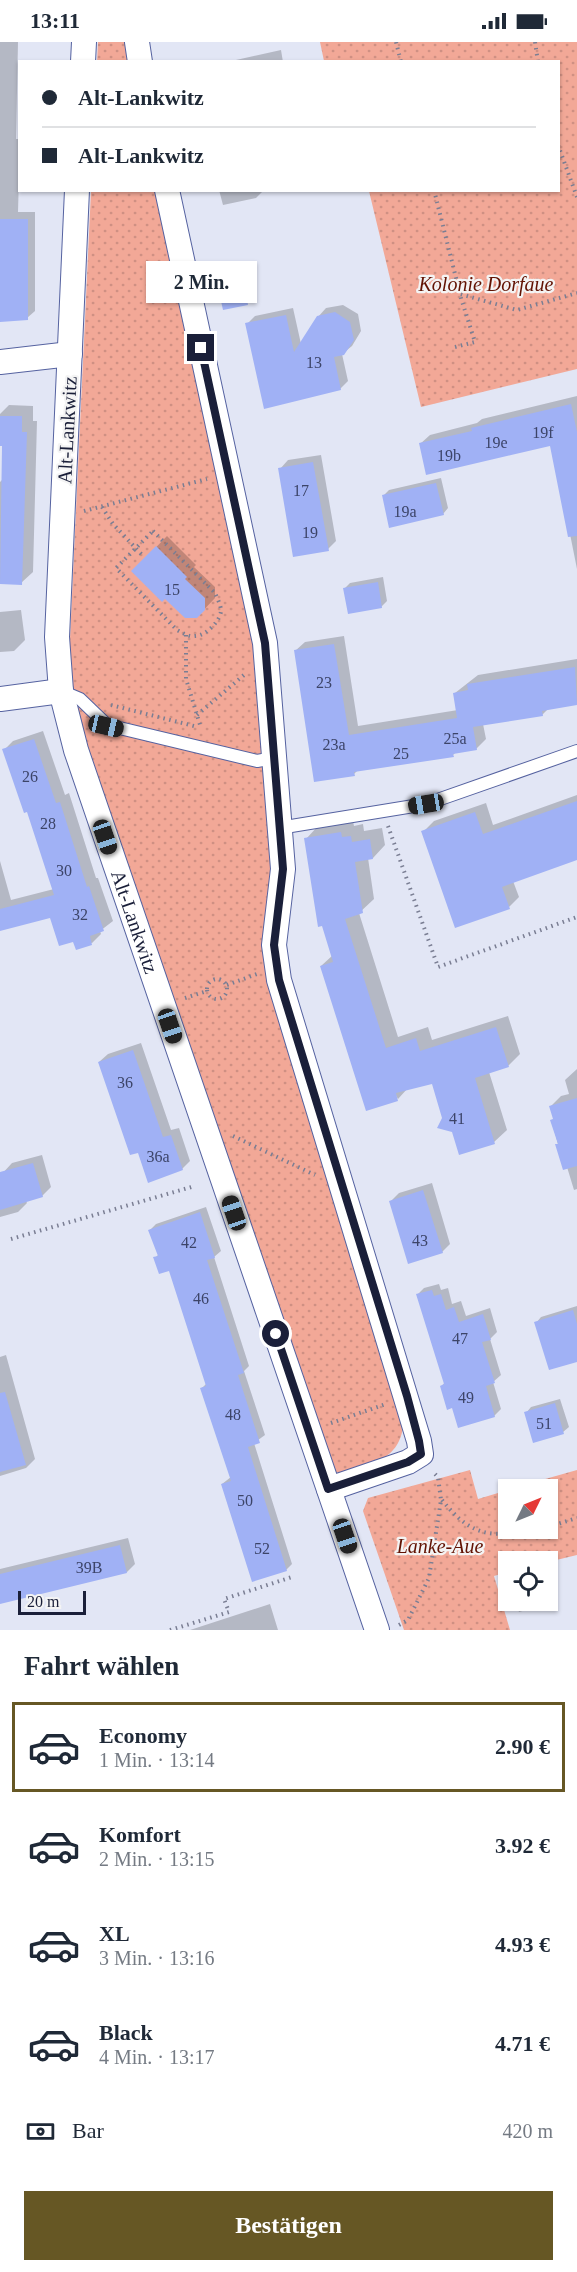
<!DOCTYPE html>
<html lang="de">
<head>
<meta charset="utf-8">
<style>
  :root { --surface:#fff; --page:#f6f6f7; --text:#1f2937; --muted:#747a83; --line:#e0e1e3; --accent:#665724 }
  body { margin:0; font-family:"Times New Roman",serif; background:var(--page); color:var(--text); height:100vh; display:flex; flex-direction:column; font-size:22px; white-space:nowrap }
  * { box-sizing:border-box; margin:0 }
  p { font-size:20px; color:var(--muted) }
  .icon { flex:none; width:33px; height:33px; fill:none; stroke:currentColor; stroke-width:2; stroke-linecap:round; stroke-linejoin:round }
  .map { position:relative; height:1588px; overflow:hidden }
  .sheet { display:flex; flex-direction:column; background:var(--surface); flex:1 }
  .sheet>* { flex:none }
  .hud { position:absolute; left:18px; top:18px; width:542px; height:132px; border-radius:0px; box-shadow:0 2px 4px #0004; display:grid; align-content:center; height:132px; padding:0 24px; background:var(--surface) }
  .needle { width:39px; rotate:47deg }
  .buttons { position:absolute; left:498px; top:1437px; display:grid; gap:12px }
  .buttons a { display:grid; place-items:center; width:60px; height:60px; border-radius:0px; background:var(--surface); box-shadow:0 2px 4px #0004; font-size:30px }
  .scale { position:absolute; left:18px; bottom:15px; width:68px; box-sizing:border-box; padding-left:6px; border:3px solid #1a1f39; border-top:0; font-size:16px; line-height:21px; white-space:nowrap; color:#1a1f39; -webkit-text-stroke:4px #f4f4f4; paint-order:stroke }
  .end { position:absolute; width:27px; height:27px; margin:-14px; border:8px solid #1a1f39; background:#fff; box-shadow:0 0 0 3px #fff }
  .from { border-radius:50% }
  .bubble { position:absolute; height:42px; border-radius:0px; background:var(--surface); box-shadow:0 2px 4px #0004; font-size:20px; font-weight:800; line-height:42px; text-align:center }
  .car { position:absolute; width:18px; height:36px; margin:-18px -9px; border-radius:8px; box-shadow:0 0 4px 2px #0007; background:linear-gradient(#222 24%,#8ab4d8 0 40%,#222 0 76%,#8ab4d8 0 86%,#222 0) }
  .hud b { display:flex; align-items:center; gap:21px; height:57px; font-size:22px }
  .hud b+b { border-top:2px solid var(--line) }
  .hud i { width:15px; height:15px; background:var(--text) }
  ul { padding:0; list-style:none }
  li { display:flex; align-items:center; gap:18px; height:90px; margin:0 12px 9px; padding:0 12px; border:3px solid transparent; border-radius:0px }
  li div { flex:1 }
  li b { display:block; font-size:22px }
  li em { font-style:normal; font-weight:800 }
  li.on { border-color:var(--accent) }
  li>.icon { width:54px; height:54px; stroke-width:1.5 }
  h2 { padding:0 24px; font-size:27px; line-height:72px }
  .pay { display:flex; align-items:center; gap:15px; height:66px; padding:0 24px; font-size:22px }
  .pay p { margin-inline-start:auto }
  .button { display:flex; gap:12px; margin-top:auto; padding:12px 24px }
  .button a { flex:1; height:69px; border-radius:0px; background:var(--accent); color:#fff; font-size:24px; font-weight:800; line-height:69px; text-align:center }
  .status { display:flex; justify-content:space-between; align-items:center; height:42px; padding:0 30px; background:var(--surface); direction:ltr }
  .status svg { height:16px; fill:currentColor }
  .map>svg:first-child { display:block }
  .park { fill:url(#park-dots) }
  .shadow { fill:#0003 }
  .building { fill:#a0b1f5 }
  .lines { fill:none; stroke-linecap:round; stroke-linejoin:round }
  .service-casing { stroke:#5562a0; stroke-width:14 }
  .minor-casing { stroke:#5562a0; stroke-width:26 }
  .path { stroke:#7a7e93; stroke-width:4; stroke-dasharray:1.5 4.5; stroke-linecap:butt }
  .service { stroke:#fff; stroke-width:12 }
  .minor { stroke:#fff; stroke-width:24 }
  .route { stroke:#1a1f39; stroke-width:8 }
  .labels { text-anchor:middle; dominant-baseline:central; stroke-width:4.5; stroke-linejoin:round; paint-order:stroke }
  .number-label { font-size:16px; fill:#3c4468 }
  .park-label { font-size:20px; font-style:italic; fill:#621303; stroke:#f4f4f4 }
  .street-label { font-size:20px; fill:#1a1f39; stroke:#f4f4f4 }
</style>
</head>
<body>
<div class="status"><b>13:11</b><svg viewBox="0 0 49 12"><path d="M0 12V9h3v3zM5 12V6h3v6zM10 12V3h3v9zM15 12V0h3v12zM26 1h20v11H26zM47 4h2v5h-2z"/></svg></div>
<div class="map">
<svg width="577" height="1588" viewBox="0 0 577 1588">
  <defs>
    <pattern id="park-dots" width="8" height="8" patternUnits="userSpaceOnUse" patternTransform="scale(1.5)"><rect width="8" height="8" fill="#f2a897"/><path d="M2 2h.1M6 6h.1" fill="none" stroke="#cf9083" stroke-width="1.8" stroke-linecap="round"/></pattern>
  </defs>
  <rect width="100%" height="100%" fill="#e2e6f5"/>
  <path class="park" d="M98,0H126L130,19L97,20Z
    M320,0H577V327L421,365L369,149L558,148V20L324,19Z
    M91,149H158L253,582L273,831L265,897L404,1376C402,1419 374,1420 340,1432L334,1429L81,687L72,648L69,618Z
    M470,1428L478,1457L508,1448V1486H548V1448L510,1447L577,1428V1513L548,1520H508V1530L494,1534L510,1588H404L363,1469L368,1456Z"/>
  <path class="shadow" d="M0,0H18L16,97H20L18,170H35V269L27,276L0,279Z
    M281,8L283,20H227Z
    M219,148H264L256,156L223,163Z
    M244,219L252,256L247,262L216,228L221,223Z
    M343,263L358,272L361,289L352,304L342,312L348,339L340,347L247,282L255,274L293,266L301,302L318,275L326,266Z
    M577,354V527L552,402H420L430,393L477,381L482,377Z
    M9,363L33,364V379H37L33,530L21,541L0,540V440L3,437V402H0V372Z
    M321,413L336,499L328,507L280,427L288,418Z
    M441,436L448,466L443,472L383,454L389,448Z
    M167,494L196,523L194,525L215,545V556L198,574L133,529Z
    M383,535L387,559L381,565L344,547L350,541Z
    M21,568L25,598L14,609L0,610V570Z
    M344,594L358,684L458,668L455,651L478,633L577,617V662L549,666L542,673L483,682L486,697L476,707L456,710L453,713L358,728L354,732L295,609L305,600Z
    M43,689L65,753L69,751L96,836H98L113,879L100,889L101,892L92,901L74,898L51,874L0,887V819L11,858L54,847L28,768L4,708L13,699Z
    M577,753V817L513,839L519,855L509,865L423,790L434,779L486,761L493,783Z
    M353,779L354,784L363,782L364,789L382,786L385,803L373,816H368L374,857L359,871L398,995L428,985L432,998L508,974L520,1012L508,1024L489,1030L507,1088L494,1100L453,1089L444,1076L433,1040L408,1046L398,1057L321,924L333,913L306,797L318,784Z
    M141,1001L171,1088L179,1086L190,1119L182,1127L138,1109L99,1020L108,1012Z
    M577,1027V1147L574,1148L567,1125L564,1126L552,1079L554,1076L551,1064L561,1054L569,1052L565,1038Z
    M42,1113L51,1145L42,1154L26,1159L27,1161L18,1170L0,1175V1134L12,1121Z
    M432,1141L450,1202L442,1210L391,1159L399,1151Z
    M206,1165L221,1209L214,1215L249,1324L244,1329L265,1393L254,1401L292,1522L286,1528L222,1442L231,1435L202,1346L207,1341L170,1227L155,1216L159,1212L150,1188L156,1182Z
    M439,1242L441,1248L448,1246L452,1262L461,1259L466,1274L490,1266L497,1290L490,1297L501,1333L493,1340L501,1367L494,1374L453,1364L442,1344L445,1340L417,1253L424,1246Z
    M577,1264V1318L536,1281L541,1275Z
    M6,1313L35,1417L26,1426L0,1434V1315Z
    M560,1357L569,1385L563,1390L526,1371L531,1365Z
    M128,1496L135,1522L127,1530L0,1560V1527Z
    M550,1528L558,1554L553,1560L519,1570L515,1558H548V1529Z
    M270,1562L278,1588H190Z"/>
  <path class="building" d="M0,177H28V278L0,280Z
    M239,223L248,263L223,268L214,228Z
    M335,270L350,280L354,298L344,313L334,315L341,348L264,367L245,281L286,273L294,310L317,274Z
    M571,362L577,390V494L568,495L550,404L426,433L419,401L472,389L471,386Z
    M0,374H22V390H27L22,543L0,542L2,404H0Z
    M313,420L329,509L293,515L278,426Z
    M436,441L444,473L389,486L382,453Z
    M156,504L187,535L185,537L205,556V568L197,576H185L165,557L162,560L131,529Z
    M378,540L382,566L348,572L343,546Z
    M334,602L349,693L457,676L453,651L468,648L467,642L575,625L577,663L542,669L543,674L473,685L477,708L453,712L454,715L354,730L355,734L314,740L294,608Z
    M34,697L56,761L60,760L87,845L89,844L104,889L90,894L92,903L76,908L73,900L59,904L50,876L0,889V867L54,853L27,770L24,771L2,707Z
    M577,759V818L502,845L510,867L455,886L421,789L475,770L483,792Z
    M341,790L342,795L351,794L352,800L370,797L373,817L355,820L363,871L345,877L386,1006L416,996L420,1009L496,985L509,1025L475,1036L495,1102L459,1113L452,1090L437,1086L442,1076L432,1042L396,1051L398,1059L366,1069L320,924L333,920L322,884L318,885L304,796Z
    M133,1008L163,1095L171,1093L183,1128L148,1141L138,1111L130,1113L98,1020Z
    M577,1056V1124L563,1128L555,1102H558L550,1078L553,1077L549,1064Z
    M33,1121L43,1155L0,1168V1130Z
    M423,1148L443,1211L408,1222L389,1159Z
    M200,1170L215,1216L207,1218L244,1331L238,1333L260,1401L248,1405L287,1529L252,1540L221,1442L231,1439L200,1346L206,1344L169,1229L159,1232L153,1215L158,1214L148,1188Z
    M432,1248L434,1254L441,1252L446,1268L454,1265L459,1280L483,1272L491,1298L482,1300L495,1341L486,1344L495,1375L458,1386L452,1366L447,1368L440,1344L444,1342L416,1252Z
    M573,1268L577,1282V1320L549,1328L534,1280Z
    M5,1350L26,1423L0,1430V1351Z
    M555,1361L564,1392L533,1401L524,1370Z
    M120,1503L127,1531L0,1562V1532Z"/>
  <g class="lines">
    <defs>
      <path id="service" d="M61,649L80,657L107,683L257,719L274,716
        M279,786L426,762L577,709"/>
      <g id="minor">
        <path d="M137,0L140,20"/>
        <path d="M83,20L84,0"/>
        <path id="s1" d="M77,148L57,595L61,649L76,708L377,1588"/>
        <path d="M167,148L265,601L283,827L274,903L279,938L419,1399L421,1412L408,1420L329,1447"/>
        <path d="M0,320L70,312"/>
        <path d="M0,657L61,649"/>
      </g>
    </defs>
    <use href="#service" class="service-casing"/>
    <use href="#minor" class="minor-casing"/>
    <path class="path" d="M396,0L401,20
      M535,0L538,20
      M558,103L577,155
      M434,148L460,252L517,268L577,251
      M455,305L475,300L460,253
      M102,465L113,482L144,515
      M84,469L207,437
      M153,489L215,551C217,556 221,563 221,569C220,580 205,594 195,594C188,595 183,591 177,588L116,526Z
      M186,593V637L201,686
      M111,663L194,684
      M197,673L244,633
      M388,784L438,925L577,875
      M207 947a10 10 0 1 1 20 0a10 10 0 1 1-20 0Z
      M227,943L257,932
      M185,956L207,949
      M233,1094L315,1133
      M11,1197L195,1144
      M331,1381L386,1362
      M442,1458C473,1497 494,1496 540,1486
      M548,1485L577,1476
      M399,1583L408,1578L429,1536L441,1458L438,1435L433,1430
      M170,1588L229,1570L224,1557L292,1535"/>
    <use href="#service" class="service"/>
    <use href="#minor" class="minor"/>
  </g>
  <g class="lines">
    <path class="route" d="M201,306L265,601L283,827L274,903L279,938L407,1354L419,1399L421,1412L408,1420L328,1447L276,1292"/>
  </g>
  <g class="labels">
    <g class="number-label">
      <text x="314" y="320">13</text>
      <text x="543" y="390">19f</text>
      <text x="496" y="400">19e</text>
      <text x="449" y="413">19b</text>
      <text x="301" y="448">17</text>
      <text x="405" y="469">19a</text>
      <text x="310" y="490">19</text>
      <text x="172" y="547">15</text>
      <text x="324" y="640">23</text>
      <text x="455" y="696">25a</text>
      <text x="334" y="702">23a</text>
      <text x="401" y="711">25</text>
      <text x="30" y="734">26</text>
      <text x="48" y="781">28</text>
      <text x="64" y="828">30</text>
      <text x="80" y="872">32</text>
      <text x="125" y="1040">36</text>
      <text x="457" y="1076">41</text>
      <text x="158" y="1114">36a</text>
      <text x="420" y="1198">43</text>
      <text x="189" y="1200">42</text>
      <text x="201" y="1256">46</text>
      <text x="460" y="1296">47</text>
      <text x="466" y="1355">49</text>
      <text x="233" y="1372">48</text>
      <text x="544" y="1381">51</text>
      <text x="245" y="1458">50</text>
      <text x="262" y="1506">52</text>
      <text x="89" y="1525">39B</text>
    </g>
    <g class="park-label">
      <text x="486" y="242">Kolonie Dorfaue</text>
      <text x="440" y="1504">Lanke-Aue</text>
    </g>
    <g class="street-label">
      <text transform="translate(67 388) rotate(-87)">Alt-Lankwitz</text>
      <text stroke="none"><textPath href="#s1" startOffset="744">Alt-Lankwitz</textPath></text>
    </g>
  </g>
</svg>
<div class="buttons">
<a><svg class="needle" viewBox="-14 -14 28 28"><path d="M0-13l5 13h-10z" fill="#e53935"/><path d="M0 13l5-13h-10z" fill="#747a83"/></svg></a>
<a><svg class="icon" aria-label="locate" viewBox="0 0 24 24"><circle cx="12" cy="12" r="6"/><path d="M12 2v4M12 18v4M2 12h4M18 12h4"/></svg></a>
</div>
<div class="scale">20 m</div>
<i class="end from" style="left:276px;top:1292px"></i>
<i class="end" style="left:201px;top:306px"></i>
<div class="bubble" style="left:146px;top:219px;width:111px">2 Min.</div>
<i class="car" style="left:106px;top:684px;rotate:103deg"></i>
<i class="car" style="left:426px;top:762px;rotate:261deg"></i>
<i class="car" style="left:105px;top:795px;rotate:161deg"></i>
<i class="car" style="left:170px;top:984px;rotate:161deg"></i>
<i class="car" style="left:234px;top:1171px;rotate:341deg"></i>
<i class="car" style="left:345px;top:1494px;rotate:161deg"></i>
<div class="hud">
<b><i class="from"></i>Alt-Lankwitz</b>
<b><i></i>Alt-Lankwitz</b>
</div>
</div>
<section class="sheet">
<h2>Fahrt wählen</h2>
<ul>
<li class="on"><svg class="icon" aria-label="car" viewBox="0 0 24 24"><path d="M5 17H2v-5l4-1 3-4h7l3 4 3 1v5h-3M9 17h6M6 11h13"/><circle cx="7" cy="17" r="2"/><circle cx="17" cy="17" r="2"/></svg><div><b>Economy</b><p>1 Min. · 13:14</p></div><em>2.90 €</em></li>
<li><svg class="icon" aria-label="car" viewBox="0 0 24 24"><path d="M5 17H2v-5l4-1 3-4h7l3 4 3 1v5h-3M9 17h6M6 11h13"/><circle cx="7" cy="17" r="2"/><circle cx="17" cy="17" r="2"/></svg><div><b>Komfort</b><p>2 Min. · 13:15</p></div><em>3.92 €</em></li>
<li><svg class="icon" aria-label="car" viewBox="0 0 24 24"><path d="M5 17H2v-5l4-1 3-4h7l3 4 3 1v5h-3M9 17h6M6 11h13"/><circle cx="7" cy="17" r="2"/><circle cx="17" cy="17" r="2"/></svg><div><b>XL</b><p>3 Min. · 13:16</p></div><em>4.93 €</em></li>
<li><svg class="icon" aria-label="car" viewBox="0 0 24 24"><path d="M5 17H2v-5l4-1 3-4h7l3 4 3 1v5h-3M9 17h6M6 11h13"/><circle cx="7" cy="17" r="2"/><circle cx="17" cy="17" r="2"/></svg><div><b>Black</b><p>4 Min. · 13:17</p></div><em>4.71 €</em></li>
</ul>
<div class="pay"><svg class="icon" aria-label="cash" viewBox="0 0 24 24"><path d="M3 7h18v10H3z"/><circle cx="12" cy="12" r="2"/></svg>Bar<p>420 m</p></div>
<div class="button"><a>Bestätigen</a></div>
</section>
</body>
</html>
